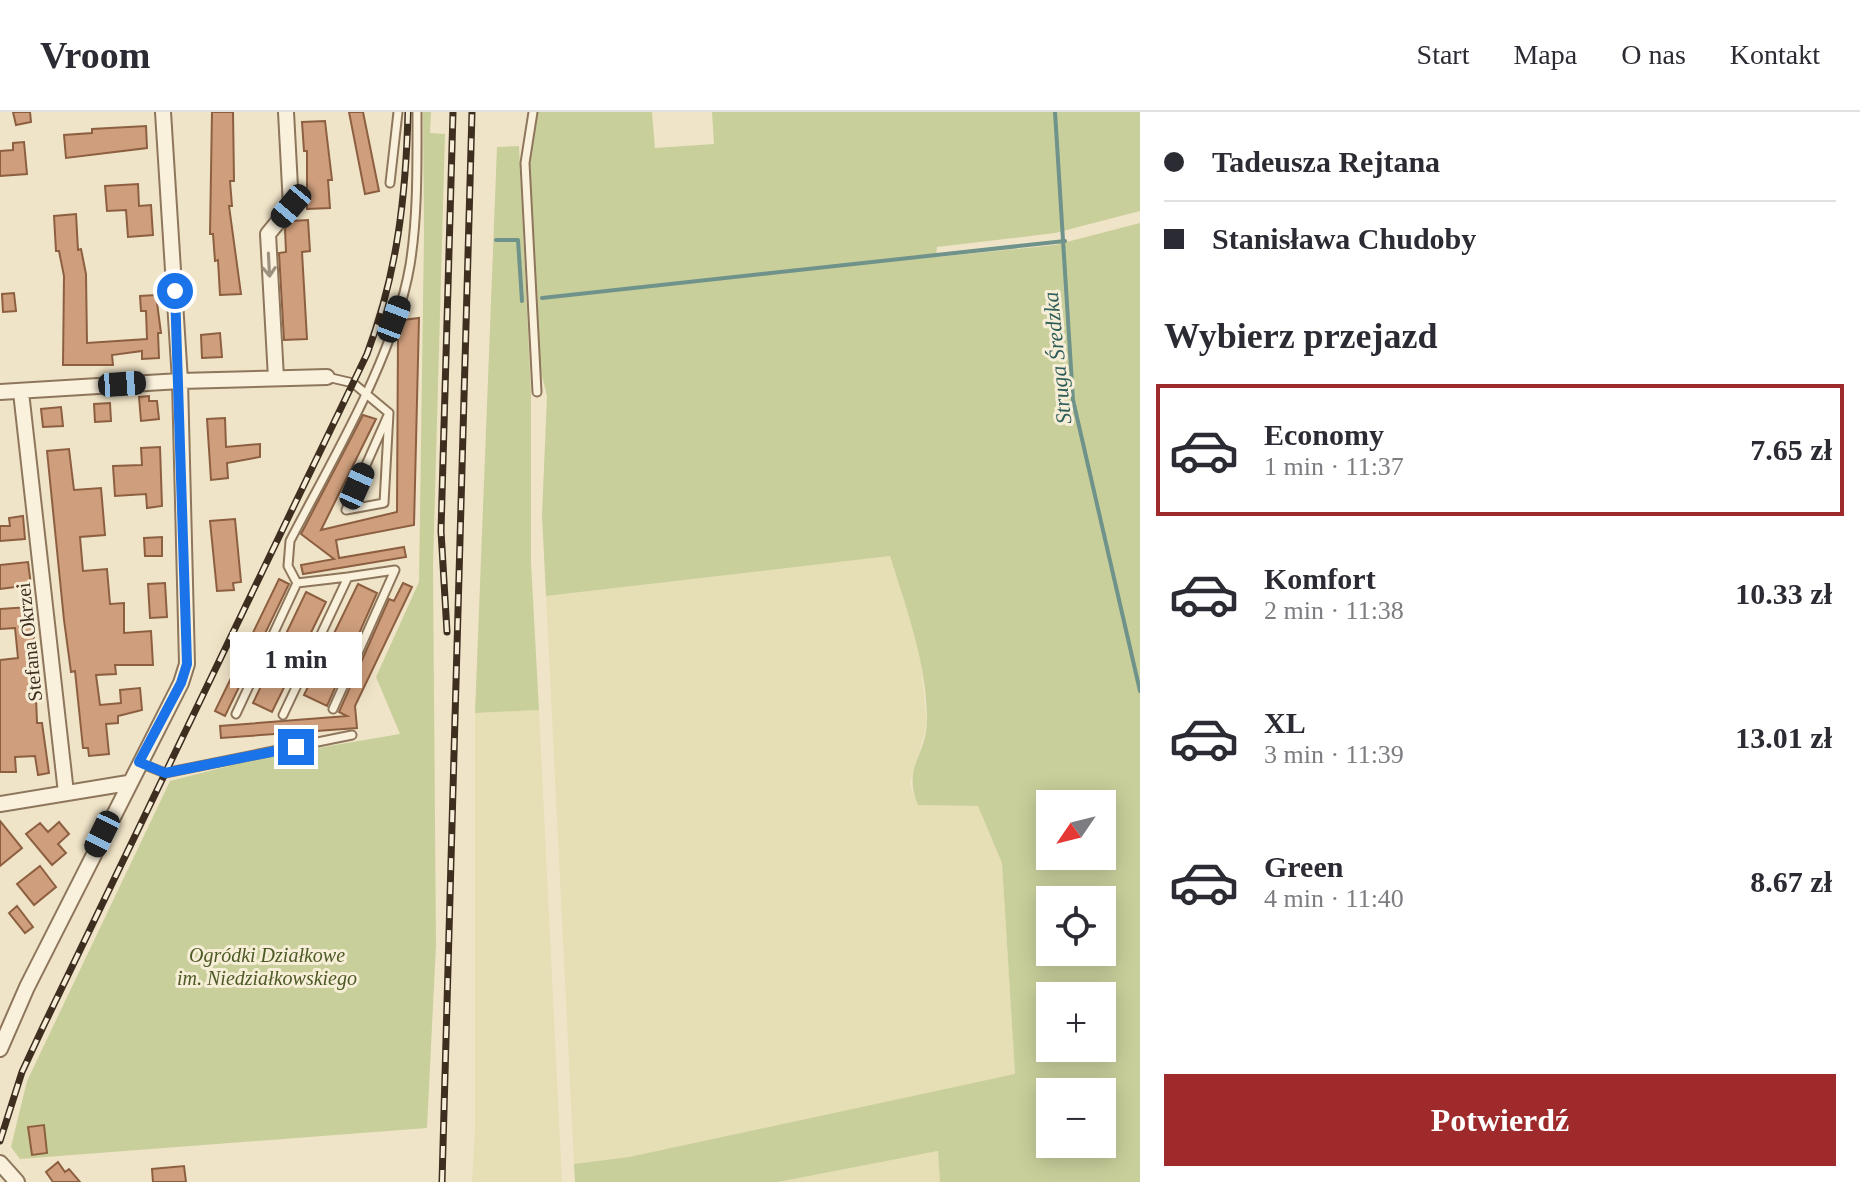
<!DOCTYPE html>
<html lang="pl">
<head>
<meta charset="utf-8">
<style>
  :root { --surface:#fff; --page:#f2f2f3; --text:#2b2b33; --muted:#7c7c81; --line:#e1e1e2; --accent:#9e2a2b }
  body { margin:0; font-family:"Times New Roman",serif; background:var(--page); color:var(--text); height:100vh; display:flex; flex-direction:column; font-size:30px; white-space:nowrap }
  * { box-sizing:border-box; margin:0 }
  p { font-size:26px; color:var(--muted) }
  .icon { flex:none; width:44px; height:44px; fill:none; stroke:currentColor; stroke-width:2; stroke-linecap:round; stroke-linejoin:round }
  .map { position:relative; flex:1; overflow:hidden }
  .side { display:flex; flex-direction:column; background:var(--surface); width:720px }
  .side>* { flex:none }
  .top-card { display:grid; align-content:center; height:176px; padding:0 24px; background:var(--surface) }
  .needle { width:52px; rotate:235deg }
  .controls { position:absolute; left:1036px; top:678px; display:grid; gap:16px }
  .controls a { display:grid; place-items:center; width:80px; height:80px; border-radius:0px; background:var(--surface); box-shadow:0 4px 20px #0003; font-size:40px }
  .end { position:absolute; width:36px; height:36px; margin:-18px; border:10px solid #1a73e8; background:#fff; box-shadow:0 0 0 4px #fff }
  .from { border-radius:50% }
  .bubble { position:absolute; height:56px; border-radius:0px; background:var(--surface); box-shadow:0 4px 20px #0003; font-size:26px; font-weight:700; line-height:56px; text-align:center }
  .car { position:absolute; width:24px; height:48px; margin:-24px -12px; border-radius:10px; box-shadow:0 0 6px 2px #0007; background:linear-gradient(#222 24%,#8ab4d8 0 40%,#222 0 76%,#8ab4d8 0 86%,#222 0) }
  .top-card b { display:flex; align-items:center; gap:28px; height:76px; font-size:30px }
  .top-card b+b { border-top:2px solid var(--line) }
  .top-card i { width:20px; height:20px; background:var(--text) }
  ul { padding:0; list-style:none }
  li { display:flex; align-items:center; gap:24px; height:132px; margin:0 16px 12px; padding:0 8px; border:4px solid transparent; border-radius:0px }
  li div { flex:1 }
  li b { display:block; font-size:30px }
  li em { font-style:normal; font-weight:700 }
  li.active { border-color:var(--accent) }
  li>.icon { width:72px; height:72px; stroke-width:1.5 }
  h2 { padding:0 24px; font-size:36px; line-height:96px }
  .primary-button { display:flex; gap:16px; margin-top:auto; padding:16px 24px }
  .primary-button a { flex:1; height:92px; border-radius:0px; background:var(--accent); color:#fff; font-size:32px; font-weight:700; line-height:92px; text-align:center }
  header { display:flex; align-items:center; gap:48px; box-sizing:border-box; height:112px; padding:0 40px; background:var(--surface); border-bottom:2px solid var(--line) }
  header strong { font-size:38px }
  nav { display:flex; gap:44px; margin-inline-start:auto; font-size:28px }
  main { display:flex; flex:1; min-height:0 }
  .map>svg:first-child { display:block }
  .farmland { fill:#e6deb5 }
  .green { fill:#c9cf9b; fill-rule:evenodd }
  .lines { fill:none; stroke-linecap:round; stroke-linejoin:round }
  .stream { stroke:#6f938a; stroke-width:4 }
  .building { fill:#cf9f7d; stroke:#8d5f41; stroke-width:2 }
  .lane-casing { stroke:#8d765c; stroke-width:11 }
  .street-casing { stroke:#8d765c; stroke-width:18 }
  .lane { stroke:#faf1dc; stroke-width:7 }
  .street { stroke:#faf1dc; stroke-width:14 }
  .rail-casing { stroke:#3d2e20; stroke-width:7 }
  .rail { stroke:#f7eed8; stroke-width:4; stroke-dasharray:12; stroke-linecap:butt }
  .oneway { stroke:#9c907e }
  .route { stroke:#1a73e8; stroke-width:10 }
  .labels { text-anchor:middle; dominant-baseline:central; stroke-width:6; stroke-linejoin:round; paint-order:stroke }
  .street-label { font-size:20px; fill:#3d2e20; stroke:#f7eed8 }
  .park-label { font-size:20px; font-style:italic; fill:#4d5a26; stroke:#f7eed8 }
  .water-label { font-size:22px; font-style:italic; fill:#2f5d5a; stroke:#f7eed8 }
</style>
</head>
<body>
<header>
<strong>Vroom</strong>
<nav><a>Start</a><a>Mapa</a><a>O nas</a><a>Kontakt</a></nav>
</header>
<main>
<div class="map">
<svg width="1140" height="1070" viewBox="0 0 1140 1070">
  <rect width="100%" height="100%" fill="#f0e4c8"/>
  <path class="farmland" d="M890,444L919,533L927,612L910,672L918,693L978,694L1002,751L1015,963L629,1045L574,1052L546,484Z
    M539,598L562,1070H472L475,1017V601Z
    M939,1039L940,1070H778L881,1050Z"/>
  <path class="green" d="M423,0H431L430,21L445,22L433,454L436,833L427,1016L20,1047L11,1035L27,969L170,669L264,645L400,622L376,565L419,470L424,121Z
    M537,0H652L655,36L714,32L712,0H1140V99L1055,121L937,135L936,145L1055,133L1140,111V1070H940L938,1039L778,1070H575L574,1052L629,1045L1015,962L1002,751L978,694L918,693C902,655 926,645 927,609C927,552 907,498 890,444L546,484L542,403L547,284L536,240L530,51ZM1050,692H1102V744H1050ZM1050,788H1102V840H1050ZM1050,884H1102V936H1050ZM1050,980H1102V1032H1050Z
    M519,34L531,280V450L539,598L475,601L497,35Z"/>
  <g class="lines">
    <path class="stream" d="M1055,0L1073,288L1140,579
      M496,128H518L522,189
      M542,186L1065,129"/>
  </g>
  <path class="building" d="M13,0H30L31,10L16,13Z
    M212,0H233L234,69H230L232,94H229L241,182L220,183L218,148L215,149L213,122H210Z
    M349,0H363L379,79L365,82Z
    M325,9L332,68H328L330,96L307,97V39H304L302,10Z
    M146,14L147,36L66,46L64,23L92,21V17Z
    M24,30L27,62L0,64V39L13,38V31Z
    M138,72L139,94L151,93L153,123L128,125L126,98L107,99L105,74Z
    M76,102L78,138L81,137L86,162L87,231L147,227L146,199H141L140,184L156,183L161,221H158L159,246L142,247V239L112,243L113,253H63L64,164L59,139H56L54,104Z
    M308,108L310,139L302,140L307,227L284,228L279,141L286,140L285,117L291,109Z
    M14,181L16,199L3,200L2,182Z
    M419,206L414,413L336,428L339,446L404,435L406,445L303,462L301,453L334,447L301,422L363,303L376,307L321,418L397,400L398,222L403,208Z
    M220,221L222,245L202,246L201,223Z
    M149,284V289H157L159,307L141,309L139,285Z
    M110,291L111,309L95,310L94,292Z
    M61,295L63,314L43,315L41,297Z
    M225,306L226,335L260,332V345L227,351L228,366L211,368L207,307Z
    M160,335L162,394L147,396L146,382L115,384L113,354L142,353L141,336Z
    M69,337L74,378L101,376L105,423L80,425L83,459L107,457L110,492L124,491V521L151,519L153,553H115L116,562L96,563L100,593L121,591L120,578L140,576L142,598L118,604V611L106,612L109,642L89,644L88,636H83L75,559L71,560L64,508L47,339Z
    M23,404L25,427L0,429V414H10L9,406Z
    M235,407L241,470L233,471L234,478L217,479L210,409Z
    M162,425V444H145L144,426Z
    M28,450L31,473L0,477V453Z
    M279,467L289,472L225,604L215,599Z
    M165,471L167,505L150,506L148,472Z
    M403,471L412,475L355,594L357,616L221,626L220,614L347,604L339,600L389,487L394,489Z
    M358,472L377,481L327,594L304,583Z
    M306,480L326,490L272,600L253,591Z
    M29,495L39,558H35L37,611H42L49,661L38,663L35,644L15,645L16,660H0V548L18,546L15,516L0,517V497Z
    M0,709L22,736L0,754Z
    M59,710L69,722L58,732L66,741L52,753L26,722L40,711L48,720Z
    M40,754L56,775L34,793L17,772Z
    M17,794L33,815L25,821L9,801Z
    M44,1013L47,1041L32,1043L28,1015Z
    M58,1050L65,1060L69,1057L80,1070H53L46,1060Z
    M184,1054L186,1070H153L152,1057Z"/>
  <g class="lines">
    <defs>
      <path id="lane" d="M533,0L525,51L537,280
        M390,71L398,0
        M327,265L353,271L389,301L346,398L384,391L389,301
        M333,597L395,458L348,465
        M236,602L297,471L288,454L290,429C333,346 394,246 410,153C418,103 417,51 417,0
        M283,603L348,465L297,471
        M140,651L165,661L352,623"/>
      <path id="street" d="M276,266L268,122L291,94L286,0
        M0,280L180,269L327,265
        M21,280L66,681
        M0,692L128,671
        M0,937L27,875L181,571L187,552L180,269L163,0
        M0,1051L17,1070"/>
    </defs>
    <use href="#lane" class="lane-casing"/>
    <use href="#street" class="street-casing"/>
    <use href="#lane" class="lane"/>
    <use href="#street" class="street"/>
    <defs>
      <path id="rail" d="M447,520L441,419L453,0
        M0,1029L22,960L43,915L367,242C397,162 406,85 408,0
        M442,1070L472,0"/>
    </defs>
    <use href="#rail" class="rail-casing"/>
    <use href="#rail" class="rail"/>
  </g>
  <defs><path id="oneway-shaft" d="M-6 0H5M1.5-3L5.5 0L1.5 3" fill="none" stroke-width="1.6" stroke-linecap="round" stroke-linejoin="round" transform="scale(2)"/></defs>
  <use class="oneway" href="#oneway-shaft" transform="translate(269 153) rotate(87)"/>
  <g class="lines">
    <path class="route" d="M175,179L187,552L181,571L139,650L165,661L296,635"/>
  </g>
  <g class="labels">
    <g class="street-label">
      <text transform="translate(29 530) rotate(-96)">Stefana Okrzei</text>
    </g>
    <g class="park-label">
      <text x="267" y="843">Ogródki Działkowe<tspan x="267" dy="23">im. Niedziałkowskiego</tspan></text>
    </g>
    <g class="water-label">
      <text transform="translate(1057 246) rotate(-96)">Struga Średzka</text>
    </g>
  </g>
</svg>
<div class="controls">
<a><svg class="needle" viewBox="-14 -14 28 28"><path d="M0-13l5 13h-10z" fill="#e53935"/><path d="M0 13l5-13h-10z" fill="#7c7c81"/></svg></a>
<a><svg class="icon" aria-label="locate" viewBox="0 0 24 24"><circle cx="12" cy="12" r="6"/><path d="M12 2v4M12 18v4M2 12h4M18 12h4"/></svg></a>
<a>+</a>
<a>−</a>
</div>
<i class="end from" style="left:175px;top:179px"></i>
<i class="end" style="left:296px;top:635px"></i>
<div class="bubble" style="left:230px;top:520px;width:132px">1 min</div>
<i class="car" style="left:291px;top:94px;rotate:220deg"></i>
<i class="car" style="left:394px;top:207px;rotate:21deg"></i>
<i class="car" style="left:122px;top:272px;rotate:86deg"></i>
<i class="car" style="left:357px;top:374px;rotate:24deg"></i>
<i class="car" style="left:102px;top:722px;rotate:206deg"></i>
</div>
<section class="side">
<div class="top-card">
<b><i class="from"></i>Tadeusza Rejtana</b>
<b><i></i>Stanisława Chudoby</b>
</div>
<h2>Wybierz przejazd</h2>
<ul>
<li class="active"><svg class="icon" aria-label="car" viewBox="0 0 24 24"><path d="M5 17H2v-5l4-1 3-4h7l3 4 3 1v5h-3M9 17h6M6 11h13"/><circle cx="7" cy="17" r="2"/><circle cx="17" cy="17" r="2"/></svg><div><b>Economy</b><p>1 min · 11:37</p></div><em>7.65 zł</em></li>
<li><svg class="icon" aria-label="car" viewBox="0 0 24 24"><path d="M5 17H2v-5l4-1 3-4h7l3 4 3 1v5h-3M9 17h6M6 11h13"/><circle cx="7" cy="17" r="2"/><circle cx="17" cy="17" r="2"/></svg><div><b>Komfort</b><p>2 min · 11:38</p></div><em>10.33 zł</em></li>
<li><svg class="icon" aria-label="car" viewBox="0 0 24 24"><path d="M5 17H2v-5l4-1 3-4h7l3 4 3 1v5h-3M9 17h6M6 11h13"/><circle cx="7" cy="17" r="2"/><circle cx="17" cy="17" r="2"/></svg><div><b>XL</b><p>3 min · 11:39</p></div><em>13.01 zł</em></li>
<li><svg class="icon" aria-label="car" viewBox="0 0 24 24"><path d="M5 17H2v-5l4-1 3-4h7l3 4 3 1v5h-3M9 17h6M6 11h13"/><circle cx="7" cy="17" r="2"/><circle cx="17" cy="17" r="2"/></svg><div><b>Green</b><p>4 min · 11:40</p></div><em>8.67 zł</em></li>
</ul>
<div class="primary-button"><a>Potwierdź</a></div>
</section>
</main>
</body>
</html>
